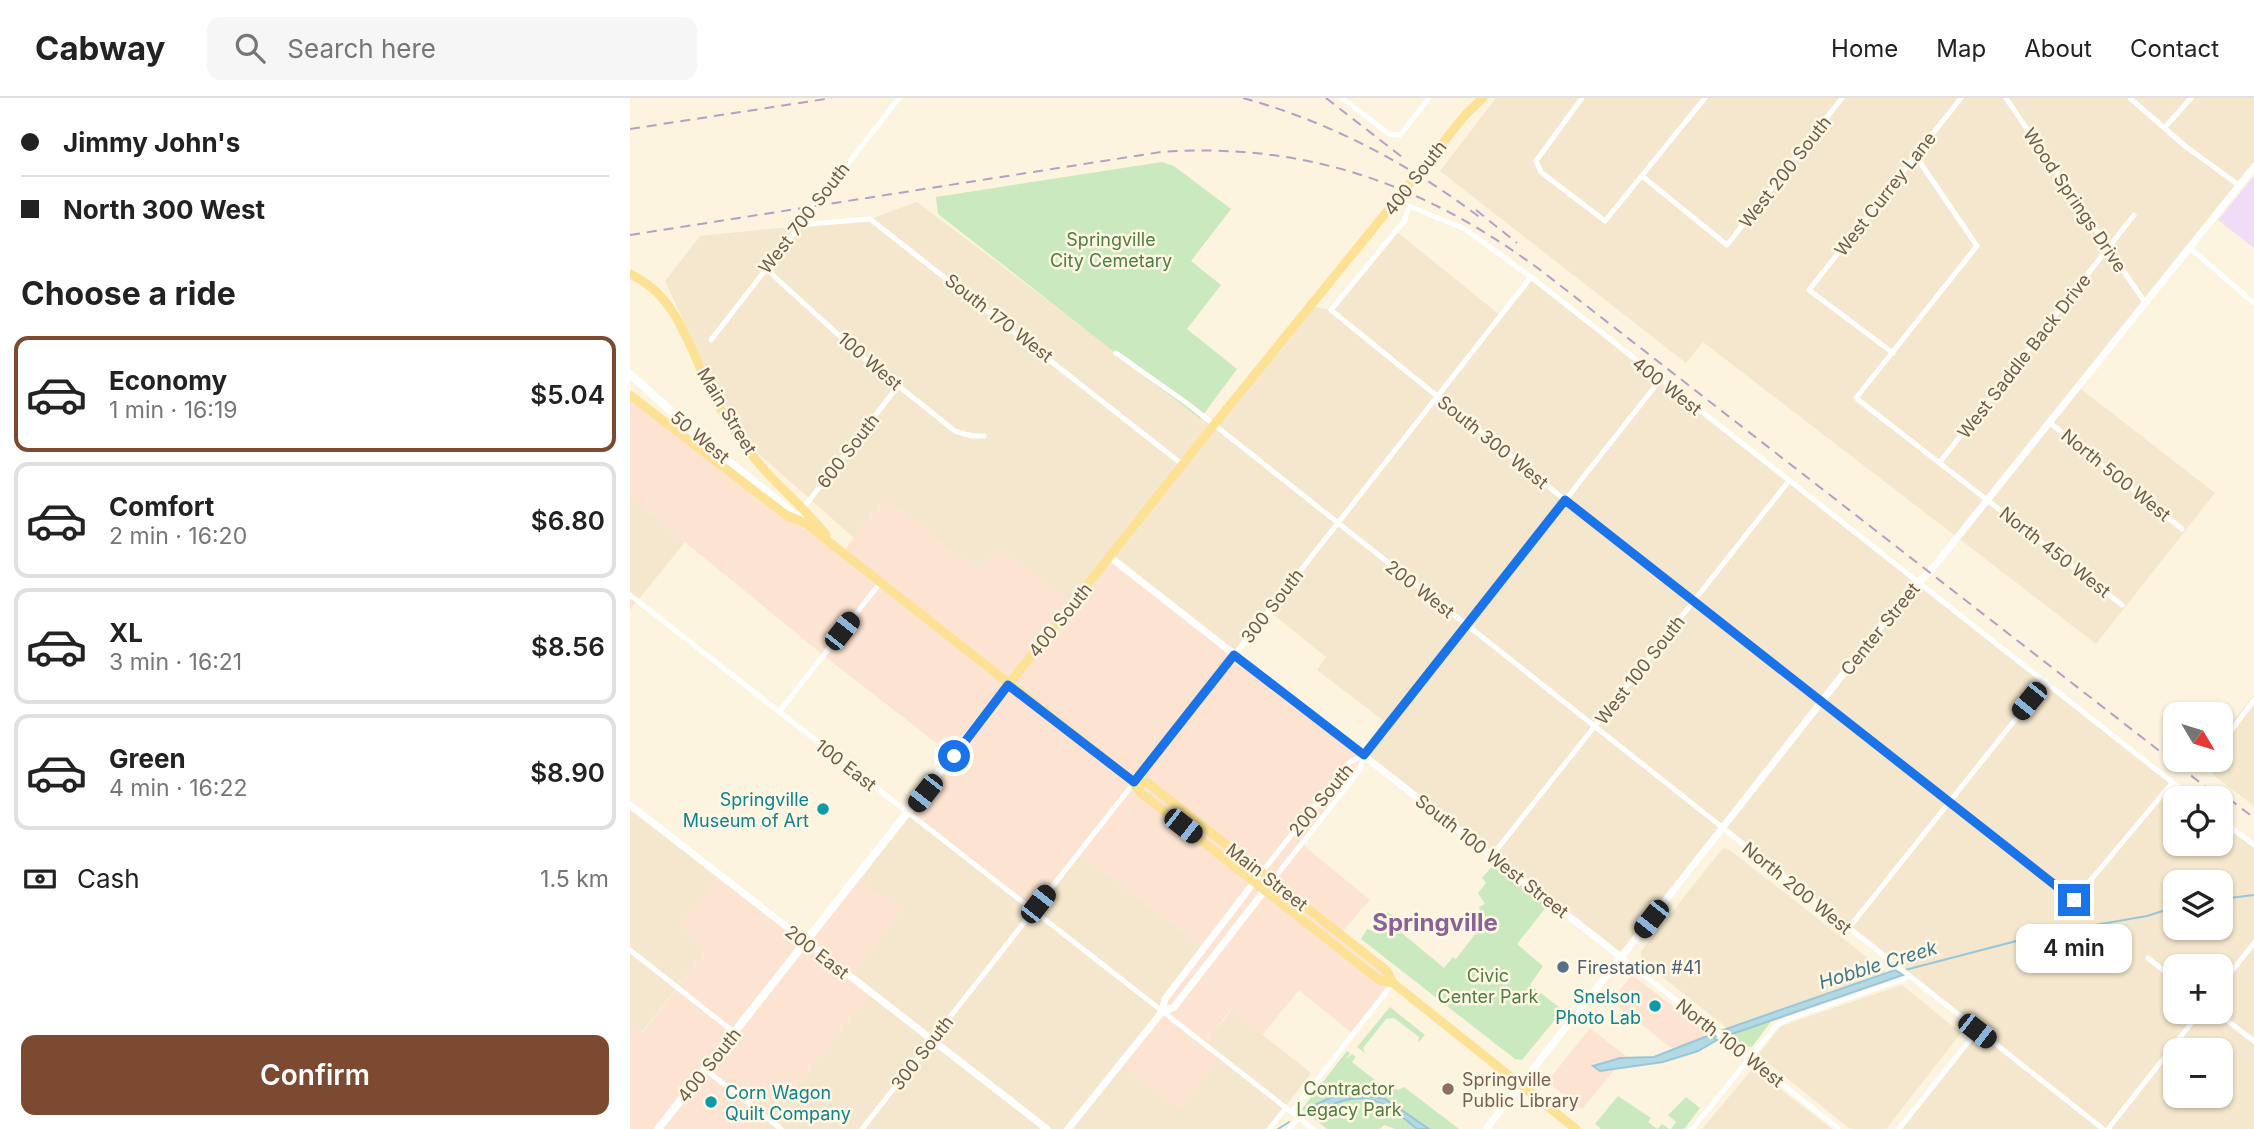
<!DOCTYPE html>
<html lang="en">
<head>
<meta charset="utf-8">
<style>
  :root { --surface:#fff; --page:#f6f6f6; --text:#222; --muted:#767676; --line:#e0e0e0; --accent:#7c4a30 }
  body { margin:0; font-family:Inter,sans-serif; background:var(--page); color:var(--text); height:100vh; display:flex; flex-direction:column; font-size:26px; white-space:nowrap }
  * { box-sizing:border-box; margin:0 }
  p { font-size:23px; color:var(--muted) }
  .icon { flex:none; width:38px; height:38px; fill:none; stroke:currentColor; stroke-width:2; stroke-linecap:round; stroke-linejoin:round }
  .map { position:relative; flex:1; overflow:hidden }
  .details { display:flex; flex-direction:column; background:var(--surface); width:630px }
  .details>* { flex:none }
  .top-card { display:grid; align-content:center; height:154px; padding:0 21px; background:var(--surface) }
  .needle { width:46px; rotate:128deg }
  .tools { position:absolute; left:1533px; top:604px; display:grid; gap:14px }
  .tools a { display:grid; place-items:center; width:70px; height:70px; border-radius:14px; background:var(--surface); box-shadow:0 2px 5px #0004; font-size:35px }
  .end { position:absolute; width:32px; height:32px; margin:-16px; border:9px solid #1a73e8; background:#fff; box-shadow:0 0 0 4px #fff }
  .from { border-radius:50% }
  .bubble { position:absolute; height:49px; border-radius:14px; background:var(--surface); box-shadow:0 2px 5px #0004; font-size:23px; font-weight:600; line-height:49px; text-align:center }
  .car { position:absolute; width:21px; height:42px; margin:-21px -10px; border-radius:9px; box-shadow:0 0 5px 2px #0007; background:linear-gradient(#222 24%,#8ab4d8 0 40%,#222 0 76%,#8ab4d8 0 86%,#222 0) }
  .top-card b { display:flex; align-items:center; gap:24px; height:66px; font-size:26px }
  .top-card b+b { border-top:2px solid var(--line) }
  .top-card i { width:18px; height:18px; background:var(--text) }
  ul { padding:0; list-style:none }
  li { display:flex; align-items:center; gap:21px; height:116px; margin:0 14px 10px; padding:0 7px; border:4px solid var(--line); border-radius:14px }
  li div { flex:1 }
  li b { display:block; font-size:26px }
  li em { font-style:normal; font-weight:600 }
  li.active { border-color:var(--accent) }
  li>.icon { width:63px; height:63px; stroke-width:1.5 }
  h2 { padding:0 21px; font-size:32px; line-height:84px }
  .pay { display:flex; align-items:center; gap:18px; height:77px; padding:0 21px; font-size:26px }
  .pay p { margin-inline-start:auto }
  .cta { display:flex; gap:14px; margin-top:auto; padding:14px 21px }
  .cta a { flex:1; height:80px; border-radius:14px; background:var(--accent); color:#fff; font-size:28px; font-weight:600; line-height:80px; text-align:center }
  header { display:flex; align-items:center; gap:42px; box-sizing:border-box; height:98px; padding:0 35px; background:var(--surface); border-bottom:2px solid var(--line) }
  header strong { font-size:33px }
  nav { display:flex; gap:38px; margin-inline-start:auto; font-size:24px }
  .search { width:490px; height:63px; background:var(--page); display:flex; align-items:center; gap:18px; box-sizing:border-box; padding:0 24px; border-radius:14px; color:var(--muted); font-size:26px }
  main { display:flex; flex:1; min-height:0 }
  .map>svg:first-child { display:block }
  .residential { fill:#f4e7cd; fill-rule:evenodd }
  .commercial { fill:#fde4d2 }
  .education { fill:#f1dcf8 }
  .green { fill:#cae9be }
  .water { fill:#b3d9e5; stroke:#9ac7d7; stroke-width:2 }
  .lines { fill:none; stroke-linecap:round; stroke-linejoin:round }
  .stream { stroke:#9ac7d7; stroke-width:2 }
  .minor { stroke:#fff; stroke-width:5 }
  .tertiary { stroke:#fff; stroke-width:7 }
  .secondary { stroke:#fff; stroke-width:8 }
  .primary { stroke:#fde295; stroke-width:9 }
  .rail { stroke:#b79ec5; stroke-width:2; stroke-dasharray:10 7; stroke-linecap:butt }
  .route { stroke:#1a73e8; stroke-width:9 }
  .culture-dot { fill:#0f9aa8; stroke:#fff8e5; stroke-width:2.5 }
  .service-dot { fill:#5c6f8a; stroke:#fff8e5; stroke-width:2.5 }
  .education-dot { fill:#8d6e63; stroke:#fff8e5; stroke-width:2.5 }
  .labels { text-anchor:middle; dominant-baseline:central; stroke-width:5; stroke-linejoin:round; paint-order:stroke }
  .street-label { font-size:18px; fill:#725b46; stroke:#fff8e5 }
  .park-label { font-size:18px; fill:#4c7e41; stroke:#fff8e5 }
  .culture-label { font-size:18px; fill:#0d838f; stroke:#fff8e5; text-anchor:end }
  .service-label { font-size:18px; fill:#4e5e75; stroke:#fff8e5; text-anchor:start }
  .education-label { font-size:18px; fill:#785e54; stroke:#fff8e5; text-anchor:start }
  .water-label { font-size:19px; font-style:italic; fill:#42788e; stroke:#fff8e5 }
  .district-label { font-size:24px; font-weight:bold; fill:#8b6296; stroke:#fff8e5 }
</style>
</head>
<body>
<header>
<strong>Cabway</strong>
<div class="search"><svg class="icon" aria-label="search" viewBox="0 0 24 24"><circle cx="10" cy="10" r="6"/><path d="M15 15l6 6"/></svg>Search here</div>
<nav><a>Home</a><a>Map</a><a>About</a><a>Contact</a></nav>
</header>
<main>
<section class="details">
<div class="top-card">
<b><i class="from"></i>Jimmy John's</b>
<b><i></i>North 300 West</b>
</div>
<h2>Choose a ride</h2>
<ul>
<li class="active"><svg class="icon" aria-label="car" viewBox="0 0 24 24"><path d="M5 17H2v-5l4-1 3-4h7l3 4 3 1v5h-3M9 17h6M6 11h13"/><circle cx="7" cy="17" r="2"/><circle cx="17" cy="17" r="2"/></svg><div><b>Economy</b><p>1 min · 16:19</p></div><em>$5.04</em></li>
<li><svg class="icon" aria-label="car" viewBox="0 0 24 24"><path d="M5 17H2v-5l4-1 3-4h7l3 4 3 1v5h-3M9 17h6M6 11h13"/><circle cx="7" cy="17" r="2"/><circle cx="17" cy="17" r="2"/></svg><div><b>Comfort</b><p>2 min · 16:20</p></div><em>$6.80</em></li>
<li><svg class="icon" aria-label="car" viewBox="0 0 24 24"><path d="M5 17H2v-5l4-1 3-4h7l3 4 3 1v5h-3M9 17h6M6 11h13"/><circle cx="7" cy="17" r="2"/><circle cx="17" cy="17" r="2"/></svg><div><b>XL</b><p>3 min · 16:21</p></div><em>$8.56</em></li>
<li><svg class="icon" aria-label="car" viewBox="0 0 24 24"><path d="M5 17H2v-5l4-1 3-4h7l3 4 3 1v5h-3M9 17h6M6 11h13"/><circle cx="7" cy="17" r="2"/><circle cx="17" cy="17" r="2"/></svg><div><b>Green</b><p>4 min · 16:22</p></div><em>$8.90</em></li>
</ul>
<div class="pay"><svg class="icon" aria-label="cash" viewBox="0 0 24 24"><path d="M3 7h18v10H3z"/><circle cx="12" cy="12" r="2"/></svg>Cash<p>1.5 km</p></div>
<div class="cta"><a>Confirm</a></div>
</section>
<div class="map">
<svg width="1624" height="1031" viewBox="0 0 1624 1031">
  <rect width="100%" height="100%" fill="#fcf4df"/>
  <path class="residential" d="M866,0H1624V66L1447,288L1585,395L1466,546L1073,244L1056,265L810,73Z
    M287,104L583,327L681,208L701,212L766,133L871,218L901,179L1562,700H1545V746H1591V722L1624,747V1031H1269L1347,933L1093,730L991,859L734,657L758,626L687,572L696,559L639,513L604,557L442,507L347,473L254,399L224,440L129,356L85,291L35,183L70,138L240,121ZM1545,784H1591V830H1545ZM1545,868H1591V914H1545ZM1545,952H1591V998H1545Z
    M0,399L55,444L0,512Z
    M1624,597V708L1582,676L1587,669L1578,662H1591V637Z
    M0,707L89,777L75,854L12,934L0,926Z
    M279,715L449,754L574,850L575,947L601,912L681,975L638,1031H131L240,896L219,879L227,782Z
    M1093,750L1100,752L1257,875L1097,930L1011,862V853Z
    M1272,887L1331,935L1256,1031H1220L1128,957L1151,928Z
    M1123,970L1202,1031H1072Z"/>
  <path class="commercial" d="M0,297L135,403L211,457L254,399L347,473L368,449L442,507L480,459L734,657L672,746L740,802L710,836L757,873L763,885L723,936L669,892L632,937L600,912L575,947L589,958L551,1011L489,967L532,914L535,901L574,850L449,754L402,813L279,715L323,658L193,557L0,399Z
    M89,777L177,846L227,782L273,811L219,879L240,896L131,1031H0V926L13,934L75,854L51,827Z
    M1002,877L1080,936L1044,952L981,903Z
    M960,930L996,958L952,1011L917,984Z"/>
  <path class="education" d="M1624,78V150L1588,122Z"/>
  <path class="green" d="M532,64L544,68L601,111L561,163L591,187L557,231L607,271L570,321L308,116L306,99Z
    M864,766L917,808L887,846L913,868L900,887L933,912L892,962L885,961L731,841L737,831L743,833L758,814L771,824L766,830L814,870L823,859L826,861L849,831L845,822L851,816L849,809L855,806L848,795L856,785L852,780Z
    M760,909L795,937L788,945L789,939L764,920L756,921L733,950L735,955L727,949Z
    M1142,922L1122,949L1113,948L1099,937Z
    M717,953L720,955L716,961L722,956L726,959L722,964L754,989L758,986L768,992L774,989L829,1031H765L754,1027L750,1031H697L672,1011Z
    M988,998L1021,1020L1018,1024L1027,1031L1032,1026L1039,1031H971L965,1026Z
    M1056,999L1070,1010L1054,1031H1041L1046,1024L1038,1017Z"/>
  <path class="water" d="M1265,872L1273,877L1099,937L1093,932Z
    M1080,937L1087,942L1068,953L1033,964L970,973L963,968L990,960L1024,959Z
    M719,994L755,1001L799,1031H787C745,995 732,992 681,1015L676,1011L708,996Z"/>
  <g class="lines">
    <path class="stream" d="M1591,801L1624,797
      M1275,872L1413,836L1517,818L1545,809
      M1084,939L1098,932
      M648,1031L659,1024"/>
    <path class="minor" d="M712,0L759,36L770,37L799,0
      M952,0L906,63L911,74L975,123L1075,0
      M1376,0L1514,203
      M1500,0L1555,48L1610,88
      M1536,28L1561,0
      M1285,57L1347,148L1226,300L1492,507
      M1012,78L1097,147L1212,0
      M167,127L240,121L553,367
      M1559,149L1624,205
      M135,170L236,262L325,333L342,338H354
      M81,242L269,0
      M486,255L558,306L1473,1031
      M1263,255L1179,192L1331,0
      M1419,324L1552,431
      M1310,364L1504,117
      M167,418L268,288
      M0,497L683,1031
      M149,614L250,485
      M1591,646L1624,602
      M1542,685L1444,802L935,402L701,212L775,122L779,108L835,131L901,179L1562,700
      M1591,722L1624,747
      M861,759L1158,384
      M631,775L719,665L734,657L1030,282
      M642,783L730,672L734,657
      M1218,831L1416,583
      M0,852L105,935
      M991,859L1209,1031
      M1518,860L1545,882
      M1591,887L1624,845
      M1586,914L1624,943
      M76,972L151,1031
      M662,1014L763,885
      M232,1031L901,179
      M639,1031L656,1010
      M659,1031L669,1019
      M1062,1031L1146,928L1158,921L1279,879
      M1269,1031L1347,933
      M1478,1031L1570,914"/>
    <path class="tertiary" d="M480,459L991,859
      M0,707L417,1031
      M532,914L544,909L642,783
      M438,1031L532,914L535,901L631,775
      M856,1031L1272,501L1302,471L1624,69"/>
    <path class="secondary" d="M0,276L81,349L170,421
      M28,1031L378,587"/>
    <path class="primary" d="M0,176C51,199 60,256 85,301C100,329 119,356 141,379C159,398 180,416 196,437
      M0,297L156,417L175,425L498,679L511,695L749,882L763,885
      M378,587L583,328L836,16L853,0
      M504,684L518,685L757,873L763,885L946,1031"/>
    <path class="rail" d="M613,0C700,24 780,66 852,121
      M696,0L772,59
      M0,31L202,0
      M846,112L887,145
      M0,137L531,54C676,44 793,86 909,171L1590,700
      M1585,690L1624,720"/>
  </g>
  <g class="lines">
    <path class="route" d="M324,658L378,587L504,684L604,557L734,657L935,402L1444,802"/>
  </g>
  <g class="culture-dot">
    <circle cx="193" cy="711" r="7"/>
    <circle cx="1025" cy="908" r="7"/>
    <circle cx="81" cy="1004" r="7"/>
  </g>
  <circle class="service-dot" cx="933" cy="869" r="7"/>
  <circle class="education-dot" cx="818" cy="991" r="7"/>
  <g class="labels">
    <g class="street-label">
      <text transform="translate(1155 74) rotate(-52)">West 200 South</text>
      <text transform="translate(785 80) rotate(-52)">400 South</text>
      <text transform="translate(1255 96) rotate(-52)">West Currey Lane</text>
      <text transform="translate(1445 102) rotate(56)">Wood Springs Drive</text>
      <text transform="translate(174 120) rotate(-52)">West 700 South</text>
      <text transform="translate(369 220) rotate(38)">South 170 West</text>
      <text transform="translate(1394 258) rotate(-52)">West Saddle Back Drive</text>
      <text transform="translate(240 263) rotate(41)">100 West</text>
      <text transform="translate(1037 288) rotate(38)">400 West</text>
      <text transform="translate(97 313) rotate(59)">Main Street</text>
      <text transform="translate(70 339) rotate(40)">50 West</text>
      <text transform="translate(863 344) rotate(39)">South 300 West</text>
      <text transform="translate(218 353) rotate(-52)">600 South</text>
      <text transform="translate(1486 377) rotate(39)">North 500 West</text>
      <text transform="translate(1425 454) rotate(38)">North 450 West</text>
      <text transform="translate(790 491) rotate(38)">200 West</text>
      <text transform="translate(642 508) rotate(-52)">300 South</text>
      <text transform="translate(430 522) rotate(-51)">400 South</text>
      <text transform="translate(1250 531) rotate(-51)">Center Street</text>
      <text transform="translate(1010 572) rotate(-52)">West 100 South</text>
      <text transform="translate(216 667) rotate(38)">100 East</text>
      <text transform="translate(691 702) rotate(-50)">200 South</text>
      <text transform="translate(862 758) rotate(38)">South 100 West Street</text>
      <text transform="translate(637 779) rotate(38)">Main Street</text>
      <text transform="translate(1167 790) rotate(39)">North 200 West</text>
      <text transform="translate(187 854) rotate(38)">200 East</text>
      <text transform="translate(1100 945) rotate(38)">North 100 West</text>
      <text transform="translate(292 955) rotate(-52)">300 South</text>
      <text transform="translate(79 967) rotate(-51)">400 South</text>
    </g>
    <g class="park-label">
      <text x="481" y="141">Springville<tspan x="481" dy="21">City Cemetary</tspan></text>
      <text x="858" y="877">Civic<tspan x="858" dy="21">Center Park</tspan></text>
      <text x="719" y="990">Contractor<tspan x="719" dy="21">Legacy Park</tspan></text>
    </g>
    <g class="culture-label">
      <text x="179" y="701">Springville<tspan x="179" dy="21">Museum of Art</tspan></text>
      <text x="1011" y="898">Snelson<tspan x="1011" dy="21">Photo Lab</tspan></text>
      <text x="95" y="994" text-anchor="start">Corn Wagon<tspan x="95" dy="21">Quilt Company</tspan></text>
    </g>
    <g class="service-label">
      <text x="947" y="869">Firestation #41</text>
    </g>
    <g class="education-label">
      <text x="832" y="981">Springville<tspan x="832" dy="21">Public Library</tspan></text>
    </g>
    <g class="water-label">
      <text transform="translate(1248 867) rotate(-17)">Hobble Creek</text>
    </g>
    <g class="district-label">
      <text x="805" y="824">Springville</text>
    </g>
  </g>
</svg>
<div class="tools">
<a><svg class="needle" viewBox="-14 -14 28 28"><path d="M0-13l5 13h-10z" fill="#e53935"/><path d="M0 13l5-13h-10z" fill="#767676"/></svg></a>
<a><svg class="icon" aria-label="locate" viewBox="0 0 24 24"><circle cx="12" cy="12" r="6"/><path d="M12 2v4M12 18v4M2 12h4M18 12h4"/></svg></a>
<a><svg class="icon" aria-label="layers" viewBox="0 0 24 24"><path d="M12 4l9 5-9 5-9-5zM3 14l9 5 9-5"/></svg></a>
<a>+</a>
<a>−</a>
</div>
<i class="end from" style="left:324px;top:658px"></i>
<i class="end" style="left:1444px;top:802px"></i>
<div class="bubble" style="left:1386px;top:826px;width:116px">4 min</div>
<i class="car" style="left:212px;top:533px;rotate:38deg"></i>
<i class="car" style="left:1399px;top:603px;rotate:219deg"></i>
<i class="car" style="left:295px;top:695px;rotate:218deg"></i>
<i class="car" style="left:553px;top:728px;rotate:128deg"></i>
<i class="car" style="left:408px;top:806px;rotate:38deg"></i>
<i class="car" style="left:1021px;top:821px;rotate:218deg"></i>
<i class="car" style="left:1347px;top:933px;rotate:128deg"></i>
</div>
</main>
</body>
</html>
